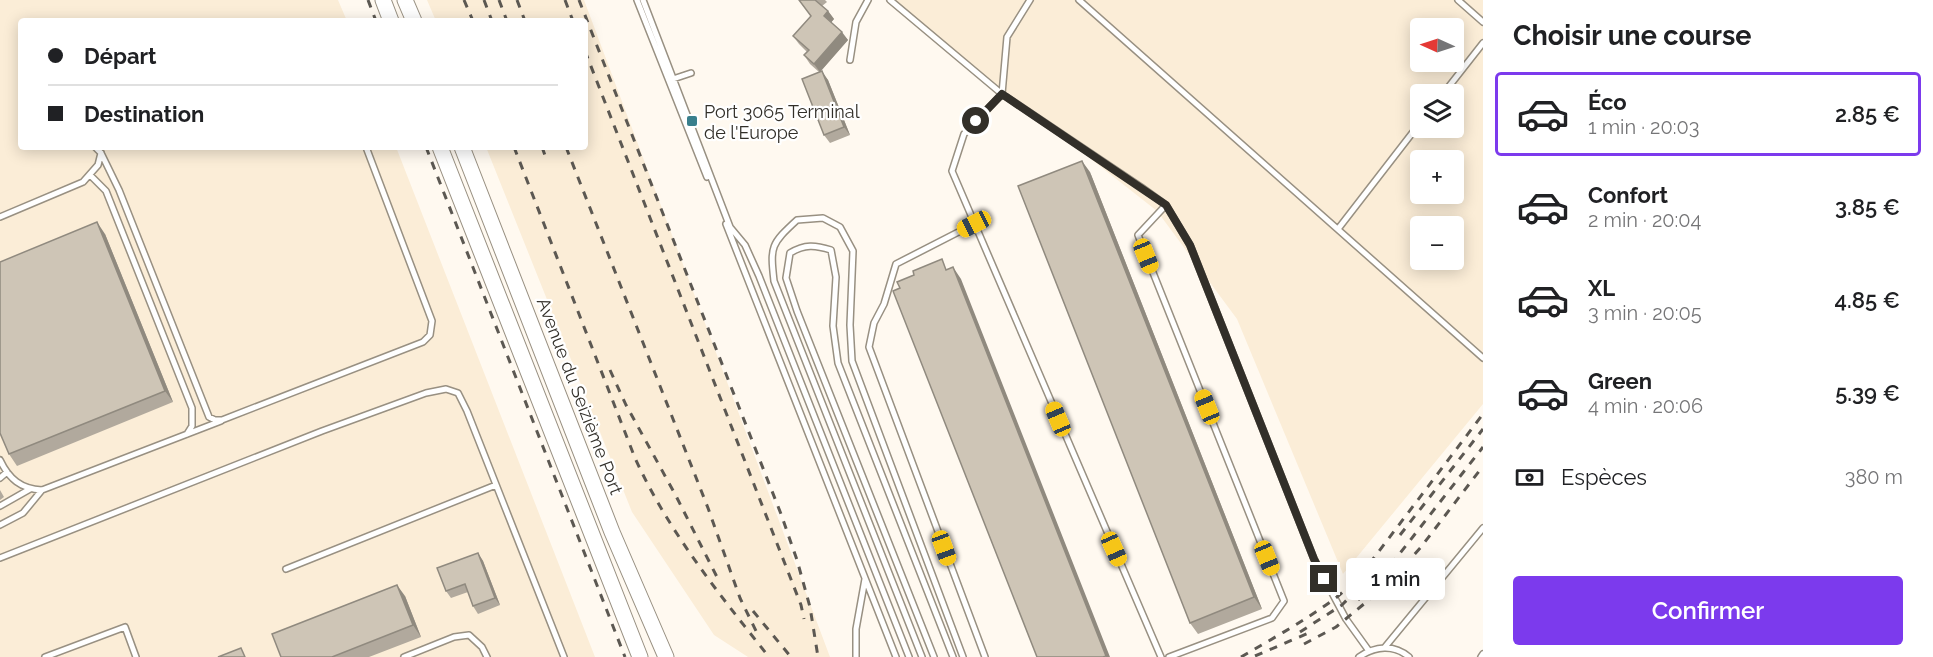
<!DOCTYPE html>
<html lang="fr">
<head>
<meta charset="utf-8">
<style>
  :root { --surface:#fff; --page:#f2f2f2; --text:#202124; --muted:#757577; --line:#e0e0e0; --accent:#7c3aed }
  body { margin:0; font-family:Raleway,sans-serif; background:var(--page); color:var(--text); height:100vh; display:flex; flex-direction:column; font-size:22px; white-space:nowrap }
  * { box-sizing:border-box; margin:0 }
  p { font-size:20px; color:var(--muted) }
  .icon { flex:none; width:33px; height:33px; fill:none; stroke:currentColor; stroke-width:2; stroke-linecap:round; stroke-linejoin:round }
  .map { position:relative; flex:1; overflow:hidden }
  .side { display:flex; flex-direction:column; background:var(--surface); width:450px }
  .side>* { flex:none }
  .banner { position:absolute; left:18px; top:18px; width:570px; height:132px; border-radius:6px; box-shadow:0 3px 15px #0003; display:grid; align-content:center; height:132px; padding:0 30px; background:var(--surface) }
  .needle { width:39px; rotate:273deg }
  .tools { position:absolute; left:1410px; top:18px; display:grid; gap:12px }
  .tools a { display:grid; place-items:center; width:54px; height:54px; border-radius:6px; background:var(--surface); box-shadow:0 3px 15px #0003; font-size:30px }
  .end { position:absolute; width:27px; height:27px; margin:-14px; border:8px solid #322f29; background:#fff; box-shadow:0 0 0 3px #fff }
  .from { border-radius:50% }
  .bubble { position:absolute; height:42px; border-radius:6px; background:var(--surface); box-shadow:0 3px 15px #0003; font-size:20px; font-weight:600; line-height:42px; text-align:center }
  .car { position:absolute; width:18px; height:36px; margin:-18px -9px; border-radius:8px; box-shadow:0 0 4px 2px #0007; background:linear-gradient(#f5c518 24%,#345 0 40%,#f5c518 0 76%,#345 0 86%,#f5c518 0) }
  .banner b { display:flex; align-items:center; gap:21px; height:57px; font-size:22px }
  .banner b+b { border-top:2px solid var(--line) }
  .banner i { width:15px; height:15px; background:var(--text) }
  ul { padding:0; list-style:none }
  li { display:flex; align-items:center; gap:18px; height:84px; margin:0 12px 9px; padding:0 18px; border:3px solid transparent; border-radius:6px }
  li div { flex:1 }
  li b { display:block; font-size:22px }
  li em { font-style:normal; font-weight:600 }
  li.on { border-color:var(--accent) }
  li>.icon { width:54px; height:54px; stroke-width:1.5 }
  h2 { padding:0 30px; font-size:27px; line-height:72px }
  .pay { display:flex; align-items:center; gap:15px; height:66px; padding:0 30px; font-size:22px }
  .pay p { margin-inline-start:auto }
  .primary-button { display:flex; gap:12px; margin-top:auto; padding:12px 30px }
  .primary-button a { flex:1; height:69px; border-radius:6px; background:var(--accent); color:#fff; font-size:24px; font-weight:600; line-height:69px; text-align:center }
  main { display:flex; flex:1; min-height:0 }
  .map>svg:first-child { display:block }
  .built { fill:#fbedd7; fill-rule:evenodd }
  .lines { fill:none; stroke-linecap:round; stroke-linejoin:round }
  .service-casing { stroke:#989082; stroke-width:8 }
  .secondary-casing { stroke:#989082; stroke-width:17 }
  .service { stroke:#fff; stroke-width:5 }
  .secondary { stroke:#fff; stroke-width:15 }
  .rail { stroke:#5c5852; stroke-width:3; stroke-dasharray:8 8; stroke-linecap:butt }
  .wall { fill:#b1a99d }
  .shaded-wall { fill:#908a7f }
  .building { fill:#cec5b6; stroke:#908a7f; stroke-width:1.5 }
  .route { stroke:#322f29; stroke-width:8 }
  .poi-dot { fill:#397f8c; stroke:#fff; stroke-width:2 }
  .labels { text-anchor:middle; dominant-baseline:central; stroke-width:4.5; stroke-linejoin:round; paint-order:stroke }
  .poi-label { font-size:18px; fill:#322f29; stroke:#fff; text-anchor:start }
  .street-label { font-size:18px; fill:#322f29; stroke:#fff }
</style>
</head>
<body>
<main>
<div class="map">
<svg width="1483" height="657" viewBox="0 0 1483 657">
  <rect width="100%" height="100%" fill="#fff9f0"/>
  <path class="built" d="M0,0H338L347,21H21V147H396L595,657H0Z
    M427,0H584L830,657H748L714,635L632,512L486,147H585V21H436Z
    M889,0H1483V404L1343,574L1237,319L1157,211ZM1420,28H1454V62H1420ZM1420,94H1454V128H1420ZM1420,160H1454V194H1420ZM1420,226H1454V260H1420Z"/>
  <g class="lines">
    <defs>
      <path id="service" d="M637,0L707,177
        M643,0L730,227L745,245L759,276L909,657
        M890,0L1002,94L1141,187L1166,205L1190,245L1314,559L1346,619L1369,651
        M1030,0L1007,37L1002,94L964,134L952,171L1161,657
        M1079,0L1483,358
        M1458,0L1483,22
        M850,60L856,22L868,0
        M673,79L691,73
        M1443,94L1483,43
        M95,147L101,153L119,190L209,417L215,420H222L423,342L430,335L432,321L366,147
        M90,175L106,191L192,408V426L187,434
        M1166,205L1138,235L1284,601L1272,618L1169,657
        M0,217L83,182L98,165L101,153
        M726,224L896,657
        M974,224L896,264L884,304L874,323L869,347L985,657
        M1338,229L1420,123
        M0,460C9,479 21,489 42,490L221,421
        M0,478L7,472
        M0,506L30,489
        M0,525L23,513L42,490
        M0,558L322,431L426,393L446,389L458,393L467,411L564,657
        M286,569L496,485
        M1385,647L1483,528
        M45,657L125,627L136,657
        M404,657L454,637L469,635L482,647L487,657
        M856,657V629L865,579
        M922,657L774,281C770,246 771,244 797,220L823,218L840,227L853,251L850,325L852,361L963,657
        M934,657L797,311L786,278L790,253C805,244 815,245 831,250L836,277L833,326L838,363L953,657
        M1359,657C1375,646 1394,644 1409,657
        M1481,657L1483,654"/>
      <path id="secondary" d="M383,0L391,21
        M405,0L414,21
        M440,147L640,657
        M462,147L612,532L666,657"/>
    </defs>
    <use href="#service" class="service-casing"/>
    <use href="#secondary" class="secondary-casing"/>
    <use href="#service" class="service"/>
    <use href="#secondary" class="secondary"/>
    <path class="rail" d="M368,0L376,21
      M464,0L473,21
      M484,0L492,21
      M499,0L507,21
      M517,0L525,21
      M565,0L573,21
      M579,0L781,514L797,560L810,607L818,657
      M585,51L801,605L804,619
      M426,147L625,657
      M514,147L635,458C668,531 719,594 769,657
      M542,147L547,161
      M566,147L708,508L740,598L757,633
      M610,370L626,405L675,494L719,581
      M1400,535L1483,429
      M1358,600L1383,575L1483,447
      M753,611L791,657
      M1300,632L1342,605L1363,583
      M1304,644L1336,627L1387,585L1421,547L1483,466
      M1255,656L1311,632
      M1241,657C1272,639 1304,621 1333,600C1347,590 1358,576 1370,563L1483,414"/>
  </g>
  <path class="wall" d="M799,0H825L827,2L822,6L828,11L834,19L831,22L848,40L820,72L828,80L850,135L830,143L824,135L819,72L810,64L804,55L807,52L799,44L793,36L811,16Z
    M1090,172L1262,609L1198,634L1190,623Z
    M105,234L173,402L17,466L9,454Z
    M0,490L4,497L0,500Z
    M478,553L483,561L500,605L478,614L473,606L468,592L451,598L446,591Z
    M405,596L421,637L369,657H281Z"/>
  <path class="shaded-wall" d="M828,11L834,19L830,24L824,16Z
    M842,32L848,40L820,72L814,64Z
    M822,71L828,80L850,135L844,127Z
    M1082,161L1090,172L1262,609L1254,597Z
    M97,222L105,234L173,402L165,391Z
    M953,267L961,279L1110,657H1106V656Z
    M478,553L483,561L500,605L495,598Z
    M397,585L405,596L421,637L413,625Z"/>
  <path class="building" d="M799,0H815L828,11L824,16L842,32L814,64L804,55L809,50L793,36L811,16Z
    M822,71L844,127L824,135L802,79Z
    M1082,161L1254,597L1190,623L1018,186Z
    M97,222L165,391L9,454L0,433V262Z
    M942,259L946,270L953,267L1106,656L1103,657H1037L893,291L900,288L897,282L914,275L913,271Z
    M478,553L495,598L473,606L465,584L446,591L437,568Z
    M397,585L413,625L332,657H281L272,634Z
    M241,648L245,657H218Z"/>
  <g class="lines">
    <path class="route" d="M976,121L1002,94L1166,205L1190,245L1314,559L1324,579"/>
  </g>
  <rect class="poi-dot" x="686" y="115" width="12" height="12" rx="3"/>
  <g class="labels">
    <g class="poi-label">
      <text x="704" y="111">Port 3065 Terminal<tspan x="704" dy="21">de l'Europe</tspan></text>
    </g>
    <g class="street-label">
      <text transform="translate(580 396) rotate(69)">Avenue du Seizième Port</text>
    </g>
  </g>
</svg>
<div class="tools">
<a><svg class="needle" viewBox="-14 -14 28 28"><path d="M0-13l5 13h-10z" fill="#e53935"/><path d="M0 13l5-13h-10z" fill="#757577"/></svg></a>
<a><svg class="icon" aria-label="layers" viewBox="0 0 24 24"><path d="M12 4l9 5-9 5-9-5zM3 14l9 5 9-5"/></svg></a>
<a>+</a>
<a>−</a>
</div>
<i class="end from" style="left:976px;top:121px"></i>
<i class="end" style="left:1324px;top:579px"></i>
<div class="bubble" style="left:1346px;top:558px;width:99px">1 min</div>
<i class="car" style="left:974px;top:224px;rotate:243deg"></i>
<i class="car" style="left:1146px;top:256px;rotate:158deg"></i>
<i class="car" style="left:1207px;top:407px;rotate:338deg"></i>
<i class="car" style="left:1058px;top:419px;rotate:337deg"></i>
<i class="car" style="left:944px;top:548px;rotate:160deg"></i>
<i class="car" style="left:1114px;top:549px;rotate:156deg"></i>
<i class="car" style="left:1267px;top:558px;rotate:158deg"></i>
<div class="banner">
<b><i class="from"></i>Départ</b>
<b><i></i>Destination</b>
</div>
</div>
<section class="side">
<h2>Choisir une course</h2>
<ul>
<li class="on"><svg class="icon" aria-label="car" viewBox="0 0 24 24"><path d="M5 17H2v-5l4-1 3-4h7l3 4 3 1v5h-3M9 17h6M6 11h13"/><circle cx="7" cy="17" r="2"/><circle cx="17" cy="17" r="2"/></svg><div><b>Éco</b><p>1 min · 20:03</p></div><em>2.85 €</em></li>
<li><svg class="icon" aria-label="car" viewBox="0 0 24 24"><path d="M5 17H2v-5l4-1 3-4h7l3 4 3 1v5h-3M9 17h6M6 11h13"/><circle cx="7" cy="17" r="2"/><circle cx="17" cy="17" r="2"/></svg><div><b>Confort</b><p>2 min · 20:04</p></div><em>3.85 €</em></li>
<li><svg class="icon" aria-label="car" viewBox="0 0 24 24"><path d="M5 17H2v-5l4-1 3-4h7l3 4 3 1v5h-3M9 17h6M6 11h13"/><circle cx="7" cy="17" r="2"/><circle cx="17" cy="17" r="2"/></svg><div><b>XL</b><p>3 min · 20:05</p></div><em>4.85 €</em></li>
<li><svg class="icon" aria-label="car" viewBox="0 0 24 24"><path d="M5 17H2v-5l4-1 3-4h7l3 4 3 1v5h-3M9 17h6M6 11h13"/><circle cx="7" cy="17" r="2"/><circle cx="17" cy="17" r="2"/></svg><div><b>Green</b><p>4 min · 20:06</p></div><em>5.39 €</em></li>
</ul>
<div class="pay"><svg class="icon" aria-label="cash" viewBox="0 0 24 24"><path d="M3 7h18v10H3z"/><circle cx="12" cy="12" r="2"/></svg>Espèces<p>380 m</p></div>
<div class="primary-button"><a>Confirmer</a></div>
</section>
</main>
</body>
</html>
